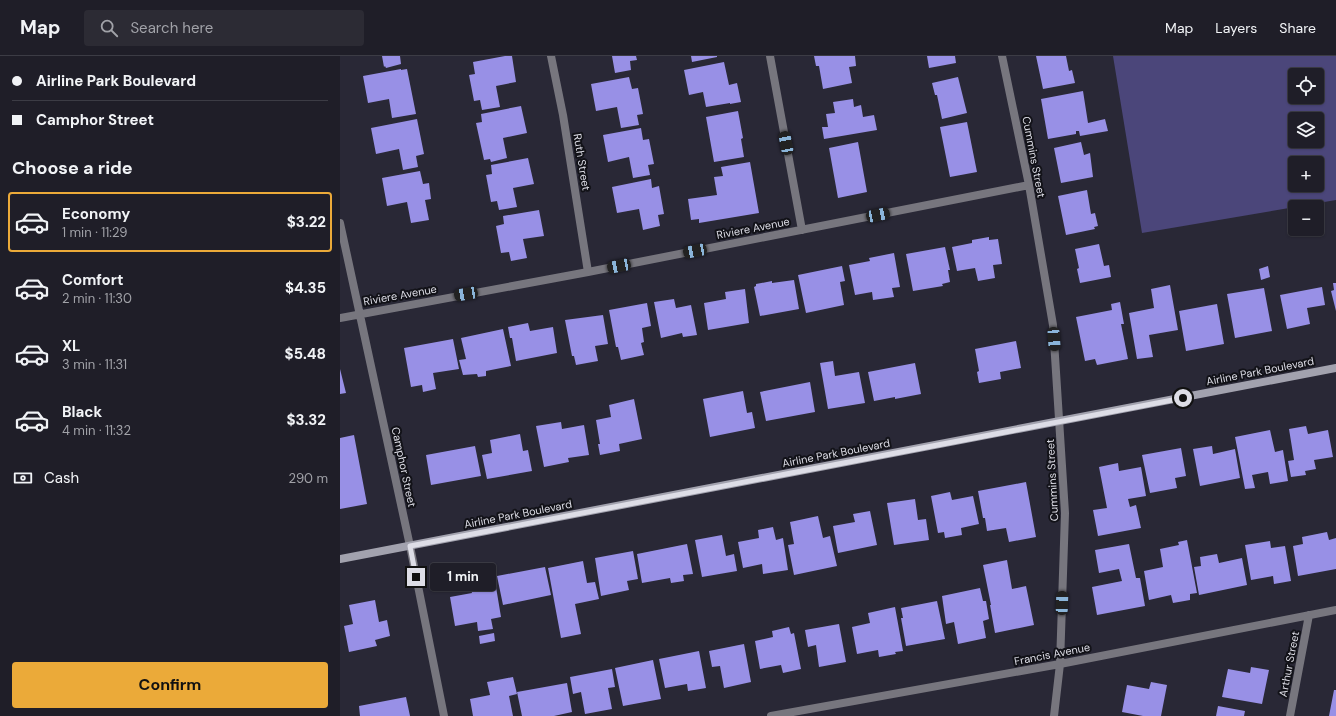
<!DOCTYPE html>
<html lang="en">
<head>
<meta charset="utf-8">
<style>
  :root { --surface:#1f1e28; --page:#2c2b34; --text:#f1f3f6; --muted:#a1a2a8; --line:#3c3c45; --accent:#ebaa39 }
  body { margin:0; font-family:"DM Sans",sans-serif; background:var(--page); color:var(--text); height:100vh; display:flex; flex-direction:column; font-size:15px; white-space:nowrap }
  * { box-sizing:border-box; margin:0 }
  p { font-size:13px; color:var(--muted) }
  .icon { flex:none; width:22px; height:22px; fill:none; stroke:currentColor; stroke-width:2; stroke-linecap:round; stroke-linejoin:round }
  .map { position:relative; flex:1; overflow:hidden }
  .sheet { display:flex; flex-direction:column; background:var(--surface); width:340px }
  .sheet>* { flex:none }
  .banner { display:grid; align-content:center; height:88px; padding:0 12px; background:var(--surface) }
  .tools { position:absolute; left:948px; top:12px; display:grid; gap:8px }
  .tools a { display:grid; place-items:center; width:36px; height:36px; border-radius:4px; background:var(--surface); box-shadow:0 1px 3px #0004,0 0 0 1px var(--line); font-size:20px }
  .end { position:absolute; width:18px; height:18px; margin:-9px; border:5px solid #dddde6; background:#111; box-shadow:0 0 0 2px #111 }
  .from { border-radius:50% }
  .bubble { position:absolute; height:28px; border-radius:4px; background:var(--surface); box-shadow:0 1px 3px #0004,0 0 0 1px var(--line); font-size:13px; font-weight:700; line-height:28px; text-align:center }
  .car { position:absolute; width:12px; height:24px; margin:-12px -6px; border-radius:5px; box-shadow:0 0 3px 1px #0007; background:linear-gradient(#222 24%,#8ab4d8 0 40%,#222 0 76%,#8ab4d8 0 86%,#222 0) }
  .banner b { display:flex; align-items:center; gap:14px; height:38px; font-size:15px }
  .banner b+b { border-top:1px solid var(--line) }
  .banner i { width:10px; height:10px; background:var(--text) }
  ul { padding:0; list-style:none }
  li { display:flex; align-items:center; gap:12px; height:60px; margin:0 8px 6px; padding:0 4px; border:2px solid transparent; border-radius:4px }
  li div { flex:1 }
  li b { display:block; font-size:15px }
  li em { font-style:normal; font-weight:700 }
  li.selected { border-color:var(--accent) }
  li>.icon { width:36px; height:36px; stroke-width:1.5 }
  h2 { padding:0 12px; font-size:18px; line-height:48px }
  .pay { display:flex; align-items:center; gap:10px; height:44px; padding:0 12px; font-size:15px }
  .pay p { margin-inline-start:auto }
  .action { display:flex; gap:8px; margin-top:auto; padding:8px 12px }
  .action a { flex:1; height:46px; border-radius:4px; background:var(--accent); color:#111; font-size:16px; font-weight:700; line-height:46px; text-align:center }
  header { display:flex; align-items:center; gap:24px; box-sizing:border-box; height:56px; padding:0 20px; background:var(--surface); border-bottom:1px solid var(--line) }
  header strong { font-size:19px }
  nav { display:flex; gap:22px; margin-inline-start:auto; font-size:14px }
  .search { width:280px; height:36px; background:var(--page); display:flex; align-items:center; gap:10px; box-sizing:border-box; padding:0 14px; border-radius:4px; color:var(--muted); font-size:15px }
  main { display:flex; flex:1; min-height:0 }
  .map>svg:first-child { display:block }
  .green { fill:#4b467a; fill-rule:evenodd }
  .building { fill:#9890e6 }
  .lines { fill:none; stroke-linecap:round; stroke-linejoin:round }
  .street { stroke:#77767e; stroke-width:8 }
  .secondary { stroke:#a2a2ae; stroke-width:8 }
  .route { stroke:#dddde6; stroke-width:5 }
  .labels { text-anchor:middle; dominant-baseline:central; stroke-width:4; stroke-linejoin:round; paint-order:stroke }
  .street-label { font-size:11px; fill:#dddde6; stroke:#121218 }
</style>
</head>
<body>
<header>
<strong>Map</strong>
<div class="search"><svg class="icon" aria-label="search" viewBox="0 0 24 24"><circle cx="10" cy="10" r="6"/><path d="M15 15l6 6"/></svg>Search here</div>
<nav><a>Map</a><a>Layers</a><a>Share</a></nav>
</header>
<main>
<section class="sheet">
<div class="banner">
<b><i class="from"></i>Airline Park Boulevard</b>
<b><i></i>Camphor Street</b>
</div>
<h2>Choose a ride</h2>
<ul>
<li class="selected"><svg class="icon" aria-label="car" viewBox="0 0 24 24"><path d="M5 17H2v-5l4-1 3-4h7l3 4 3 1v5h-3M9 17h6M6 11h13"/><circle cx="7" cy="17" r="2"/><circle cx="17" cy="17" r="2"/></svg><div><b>Economy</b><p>1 min · 11:29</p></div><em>$3.22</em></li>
<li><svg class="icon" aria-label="car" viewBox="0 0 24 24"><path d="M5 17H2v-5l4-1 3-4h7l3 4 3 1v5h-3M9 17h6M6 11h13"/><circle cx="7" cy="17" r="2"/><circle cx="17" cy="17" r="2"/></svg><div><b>Comfort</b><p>2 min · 11:30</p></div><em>$4.35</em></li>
<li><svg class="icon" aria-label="car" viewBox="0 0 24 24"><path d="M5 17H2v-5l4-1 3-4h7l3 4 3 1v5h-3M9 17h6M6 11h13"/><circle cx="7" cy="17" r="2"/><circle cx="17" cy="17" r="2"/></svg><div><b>XL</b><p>3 min · 11:31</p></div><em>$5.48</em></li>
<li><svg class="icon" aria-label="car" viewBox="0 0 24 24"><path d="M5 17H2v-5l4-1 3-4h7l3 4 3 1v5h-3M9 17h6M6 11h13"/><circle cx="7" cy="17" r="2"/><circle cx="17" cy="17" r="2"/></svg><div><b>Black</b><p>4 min · 11:32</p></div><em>$3.32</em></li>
</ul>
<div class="pay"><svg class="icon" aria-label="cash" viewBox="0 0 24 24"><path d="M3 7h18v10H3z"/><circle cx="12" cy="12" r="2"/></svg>Cash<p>290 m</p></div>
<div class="action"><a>Confirm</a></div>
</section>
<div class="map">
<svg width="996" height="660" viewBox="0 0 996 660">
  <rect width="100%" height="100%" fill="#292836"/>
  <path class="green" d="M773,0H996V144L802,177ZM955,19H977V41H955ZM955,63H977V85H955ZM955,107H977V129H955Z"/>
  <path class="building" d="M42,0H60L61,8L46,12L45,10L44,11Z
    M165,0H172L176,26L156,30L160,51L142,54L140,44L134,45L129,19L135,18L133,6Z
    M272,0H296L297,4L290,5L291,14L275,17Z
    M351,0H377V1L352,6Z
    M474,0H515L516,10L509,11L512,27L483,33L479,10H476Z
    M587,0H615L616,7L589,12Z
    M696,0H726L729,15L732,14L735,27L703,33Z
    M384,6L389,29L397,27L401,46L390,48V47L366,51L363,36L349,39L344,14Z
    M61,13V14L67,13L76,58L52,62L49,43L28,47L23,20Z
    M289,21L292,33L298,32L303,58L297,59L299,69L281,72L277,51L256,55L251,28Z
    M618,21L627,57L602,63L597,39H595L592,27Z
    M743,35L748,67L765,63L768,75L740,80L739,75H736V78L708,83L701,43Z
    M513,43L514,51L521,49L523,61L534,59L537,74L484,83L482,71H488L486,58L495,57L493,46Z
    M181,50L187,77L163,82L167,102L151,106L150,103L144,104L136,67L142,66L141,58Z
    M398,55L403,82L401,83L404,101L374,106L366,61Z
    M77,63L84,98L76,100L78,111L63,114L59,93L36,98L31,72Z
    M627,66L637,116L610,121L600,71Z
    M301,72L303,84L309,83L314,108L308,109L310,119L293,122L289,101L268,106L263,79Z
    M518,86L527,136L498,142L489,92Z
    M741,86L744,99L750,97L753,121L721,127L714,92Z
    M188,102L194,128L173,132L177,151L159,154L157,145L151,146L146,119L152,118L151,109Z
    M410,106L419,157L359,167V163L351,164L348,143L377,139L374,121L383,120L381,111Z
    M80,115L83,128L89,127L91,143L85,144L89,164L71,167L67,146L47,150L42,122Z
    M311,123L312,132L319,130L324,158L318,159L320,170L303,174L299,153L277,157L272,131Z
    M747,134L751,158L755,157L758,170L754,171L755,173L726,179L718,140Z
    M199,154L204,180L183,183L187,202L171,205L169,196L161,197L156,170L164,168L163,160Z
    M649,181V184L658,183L662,208L653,209L655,222L638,225L635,212L617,215L612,191L632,187V184Z
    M759,188L764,210L769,209L771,221L740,227L737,213L739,212L735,193Z
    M605,191L610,214H608L610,226L602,228L603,230L573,235L566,198Z
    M554,197L560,231L552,232L554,241L533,244L532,236L515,239L509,209L530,205L529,202Z
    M502,210L505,225L500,226L504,249L466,257L458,219Z
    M928,210L930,221L921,224L919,213Z
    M454,224L459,253L420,260L414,231L416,230V228L432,225V227Z
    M993,227H996V255L991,235L994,234Z
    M830,229L838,274L809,279L813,301L797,303L789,257L814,252L811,233Z
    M982,231L985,249L967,252L970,268L947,273L940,239Z
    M924,232L932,275L895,282L887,238Z
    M405,233L409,267L368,274L364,247L386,243L385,236Z
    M334,243L336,252L351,249L357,279L343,281L342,277L321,282L314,246Z
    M780,246L784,268H781L788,303L757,309L755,303L745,305L736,261L772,254L771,248Z
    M307,247L311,270L302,272L304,286L301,287L304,299L281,304L278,291H276L269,254Z
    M877,248L884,288L846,295L839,255Z
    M263,259L268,288L255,290L258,305L236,309L234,300H232L225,264Z
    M188,267L190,275L213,271L217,297L176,305L172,282H170L168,271Z
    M163,273L171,310L146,315V320L138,321L137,318L123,319L119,304L126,303L121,282Z
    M113,283L119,313L93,317L96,333L83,336L82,329L71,331L64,292Z
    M676,285L681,312L660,316L661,323L639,327L637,316L639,315L635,293Z
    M493,305L495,320L519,316L525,347L488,353L480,307Z
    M575,307L581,338L555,343V341L534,345L528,316Z
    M0,313L6,337L0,338Z
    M470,326L475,356L426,365L420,336Z
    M403,335L407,357L412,356L415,372L370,381L363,343Z
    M294,343L302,383L279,388L280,395L260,399L258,388H260L256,364L271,361L269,349Z
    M221,366L222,373L244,369L249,399L228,402L229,406L204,411L196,370Z
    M966,370L968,378L988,374L993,401L974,404L976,413L965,415L966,419L951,421L948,405L954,404L949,373Z
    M930,374L935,396L943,394L948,425L930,428L928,416L912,419L915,432L905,433L895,381Z
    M180,378L183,395L188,394L192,415L147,423L142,399L152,397L150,384Z
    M14,379L27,448L0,453V382Z
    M135,390L141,420L91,429L86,399Z
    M872,390L873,398L895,393L900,422L860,430L853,393Z
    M841,392L846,420L835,422L837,432L810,437L802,399Z
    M778,407L779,415L801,411L806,440L788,443L790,451L796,449L801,472L758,480L753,454L767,452L759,411Z
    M686,426L696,481L669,486L666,472L647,475L645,462H643L638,435Z
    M610,436L612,444L633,440L639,468L621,472L622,479L605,482L604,476L598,477L591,440Z
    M575,443L578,464L586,463L589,484L554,489L547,447Z
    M530,455L537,489L498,497L493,470L515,466L513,458Z
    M478,460L483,482L490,480L497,510L454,519L448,489L454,488L450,466Z
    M433,471L436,484L443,482L448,514L423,518L422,508L403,512L398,486L419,482L418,474Z
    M987,476L989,484L996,482V513L958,520L953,490L963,488L962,481Z
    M382,479L386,500L394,498L397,515L362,521L355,484Z
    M847,484L857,537L850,538V544L833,547L831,539L809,544L804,515L823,511L820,493L839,489L838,486Z
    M930,485L931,492L945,490L951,525L934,528L933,520L911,524L905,489Z
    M347,488L353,518L343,519L344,525L331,527L330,522L302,527L297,498Z
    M789,488L796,522H800L805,550L757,559L752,531L782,525L779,513L759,517L755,494Z
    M293,495L298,523L287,525L289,534L261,540L255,502Z
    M877,498L879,507L902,502L907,529L859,539L854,511L861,510L860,501Z
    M667,504L672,533L686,530L694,569L655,577L650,549H651L643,509Z
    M243,505L247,527L255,526L259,543L235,548L241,578L221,582L208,512Z
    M205,511L211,539L163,549L157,520Z
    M148,526L149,532L156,531L161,561L151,563L153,573L138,575L137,566L115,570L110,541L132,537L130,530Z
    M640,532L643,545H646L649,563L643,565L646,582L618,588L614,566L606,568L602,540Z
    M35,544L39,566L47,564L50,580L35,584L37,590L9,596L4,570L13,568L9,549Z
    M597,545L605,583L566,590L561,562H563L561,552Z
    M555,551L563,595L555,596L556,598L539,601L538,594L517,598L512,571L530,567L528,557Z
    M499,568L506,606L479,611L476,589L468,591L465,574Z
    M449,571L451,578L454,577L461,613L443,617L441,609L420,613L415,585L433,581L432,575Z
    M154,577L155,585L140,588L139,580Z
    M404,588L411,626L384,632L380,610L372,611L369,595Z
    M359,595L366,632L348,635L347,628L325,632L319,603Z
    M313,604L321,643L283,650L275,612Z
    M911,611L929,614L922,648L882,641L888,613L910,617Z
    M272,613L275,631L268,632L272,653L245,658L241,636L233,638L230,621Z
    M173,621L177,638L169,640L173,660H133L130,643L150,639L147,626Z
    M811,626L827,629L821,660H803L782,656L787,629L809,633Z
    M227,627L232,656L214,660H182L177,636Z
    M994,634H996V660H989Z
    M66,641L70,660H20L19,650Z
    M878,650L905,655L904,660H876Z"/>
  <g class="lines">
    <path class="street" d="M211,0L223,59L248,216
      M430,0L462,174
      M662,0L689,129L713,269L725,457L720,608L714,660
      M0,167L70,490L104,660
      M0,262L248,216L689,129
      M431,660L720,608L996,554
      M950,660L969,559"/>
    <path class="secondary" d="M0,503L996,312"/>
  </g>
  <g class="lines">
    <path class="route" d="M76,521L70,490L843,342"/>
  </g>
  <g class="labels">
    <g class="street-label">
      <text transform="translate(694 101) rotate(79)">Cummins Street</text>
      <text transform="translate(242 106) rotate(81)">Ruth Street</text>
      <text transform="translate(413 172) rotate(-11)">Riviere Avenue</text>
      <text transform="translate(60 239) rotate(-10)">Riviere Avenue</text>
      <text transform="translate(920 315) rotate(-11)">Airline Park Boulevard</text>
      <text transform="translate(496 397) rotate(-11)">Airline Park Boulevard</text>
      <text transform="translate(64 411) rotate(78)">Camphor Street</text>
      <text transform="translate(712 424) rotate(-93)">Cummins Street</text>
      <text transform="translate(178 458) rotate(-11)">Airline Park Boulevard</text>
      <text transform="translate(712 598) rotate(-11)">Francis Avenue</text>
      <text transform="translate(949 608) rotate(-79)">Arthur Street</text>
    </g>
  </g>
</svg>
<div class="tools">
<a><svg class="icon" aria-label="locate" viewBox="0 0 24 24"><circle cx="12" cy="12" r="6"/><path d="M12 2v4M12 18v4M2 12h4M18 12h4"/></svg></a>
<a><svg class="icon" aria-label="layers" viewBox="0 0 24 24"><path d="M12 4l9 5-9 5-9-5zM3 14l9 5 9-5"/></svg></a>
<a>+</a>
<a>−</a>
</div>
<i class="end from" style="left:843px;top:342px"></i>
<i class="end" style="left:76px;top:521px"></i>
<div class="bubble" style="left:90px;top:507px;width:66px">1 min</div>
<i class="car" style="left:446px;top:87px;rotate:349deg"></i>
<i class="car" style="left:538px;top:159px;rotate:79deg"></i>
<i class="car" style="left:355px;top:195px;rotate:259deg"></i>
<i class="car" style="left:279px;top:210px;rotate:259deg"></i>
<i class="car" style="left:126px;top:238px;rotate:260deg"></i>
<i class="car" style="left:714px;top:283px;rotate:176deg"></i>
<i class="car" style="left:722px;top:547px;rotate:2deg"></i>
</div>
</main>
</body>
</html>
